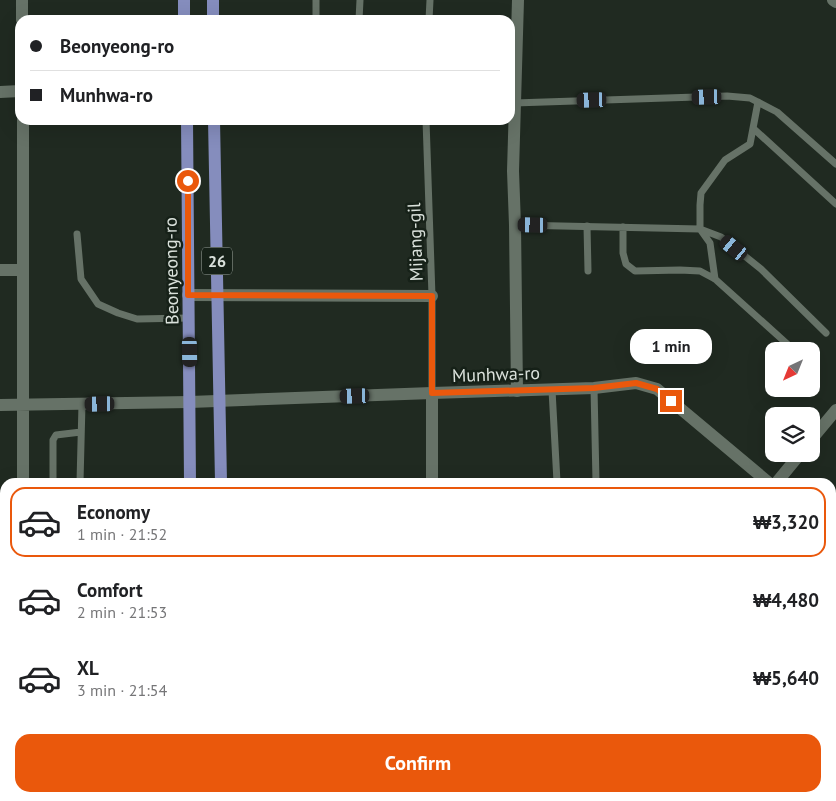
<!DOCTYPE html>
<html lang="en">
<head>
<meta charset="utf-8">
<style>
  :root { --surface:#fff; --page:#f2f2f2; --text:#202124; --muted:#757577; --line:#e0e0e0; --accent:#ea580c }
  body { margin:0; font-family:"PT Sans",sans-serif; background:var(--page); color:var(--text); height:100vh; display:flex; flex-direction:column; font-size:19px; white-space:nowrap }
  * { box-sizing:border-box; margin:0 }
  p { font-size:16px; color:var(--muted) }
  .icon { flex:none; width:28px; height:28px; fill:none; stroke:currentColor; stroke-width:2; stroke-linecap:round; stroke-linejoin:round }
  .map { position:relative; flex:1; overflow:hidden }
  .details { position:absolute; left:0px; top:478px; width:836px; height:324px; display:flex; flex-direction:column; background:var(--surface); border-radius:15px 15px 0 0; box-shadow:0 5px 20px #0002 }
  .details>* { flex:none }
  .banner { position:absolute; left:15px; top:15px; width:500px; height:110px; border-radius:15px; box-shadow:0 5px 20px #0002; display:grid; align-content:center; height:110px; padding:0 15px; background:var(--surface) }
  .needle { width:32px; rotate:223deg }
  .buttons { position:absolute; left:765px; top:342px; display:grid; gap:10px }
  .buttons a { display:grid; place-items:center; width:55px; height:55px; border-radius:10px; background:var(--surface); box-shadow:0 5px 20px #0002; font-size:25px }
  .end { position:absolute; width:22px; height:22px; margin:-11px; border:6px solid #ea580c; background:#fff; box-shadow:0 0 0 2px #fff }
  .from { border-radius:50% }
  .bubble { position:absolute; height:35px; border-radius:15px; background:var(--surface); box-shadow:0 5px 20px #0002; font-size:16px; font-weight:600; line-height:35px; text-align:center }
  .car { position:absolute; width:15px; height:30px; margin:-15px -8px; border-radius:6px; box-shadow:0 0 4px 1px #0007; background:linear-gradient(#222 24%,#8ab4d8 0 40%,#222 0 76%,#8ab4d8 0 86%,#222 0) }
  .banner b { display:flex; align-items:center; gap:18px; height:48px; font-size:19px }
  .banner b+b { border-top:1px solid var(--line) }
  .banner i { width:12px; height:12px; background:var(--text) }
  ul { padding:9px 0 0; list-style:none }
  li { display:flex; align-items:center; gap:15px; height:70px; margin:0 10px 8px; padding:0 5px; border:2px solid transparent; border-radius:15px }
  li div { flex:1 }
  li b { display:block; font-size:19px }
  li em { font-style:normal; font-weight:600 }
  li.active { border-color:var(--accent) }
  li>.icon { width:45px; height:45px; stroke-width:1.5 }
  .cta { display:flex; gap:10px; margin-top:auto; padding:10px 15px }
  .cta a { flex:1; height:58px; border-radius:15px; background:var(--accent); color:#fff; font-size:20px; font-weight:600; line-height:58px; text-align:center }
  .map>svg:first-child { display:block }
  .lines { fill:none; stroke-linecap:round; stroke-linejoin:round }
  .lane { stroke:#667267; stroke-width:7 }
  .street { stroke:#667267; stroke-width:12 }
  .secondary { stroke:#667267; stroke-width:12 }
  .primary { stroke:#858dbd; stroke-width:12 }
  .route { stroke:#ea580c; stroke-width:6 }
  .labels { text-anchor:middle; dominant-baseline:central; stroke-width:5; stroke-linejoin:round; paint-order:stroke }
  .shield { fill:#162118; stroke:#9fa7a0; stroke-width:1 }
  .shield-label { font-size:16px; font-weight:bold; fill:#dae1db }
  .street-label { font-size:18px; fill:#dae1db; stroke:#162118 }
</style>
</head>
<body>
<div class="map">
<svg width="836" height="801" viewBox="0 0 836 801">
  <rect width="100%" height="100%" fill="#202a21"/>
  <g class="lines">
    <path class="lane" d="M316,0V20
      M359,20L360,0
      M429,20L430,0
      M514,103L727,96L750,98L777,112L836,164
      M426,120L432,296V393
      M754,129L836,204
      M515,225L700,229L721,237L761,269L826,333
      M587,226L588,271
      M623,227V253L626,264L635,271L680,270L700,271L715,279L795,351
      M77,234L81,279L98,304L118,313L137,319L189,318
      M715,279L710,243L700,229V205L701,193L725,160L750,144L758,102
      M594,388L596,482
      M552,390L557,482
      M53,482V440L56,435L81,432
      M80,482L82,404
      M119,796L120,801
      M757,796L758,801"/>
    <path class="street" d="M22,0V20
      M833,0L836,2
      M0,92L20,91
      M23,120V482
      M0,270H23
      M188,295L432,296
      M517,391L515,225L513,171L518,0
      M432,393V482
      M0,405L190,402
      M811,440L836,410
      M777,482L800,454
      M0,572H5
      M831,658L836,654
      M0,725H5
      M24,796V801
      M433,796V801
      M668,796L674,801
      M699,801L703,796"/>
    <path class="secondary" d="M190,402L432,393L594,388L636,383L657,389L768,482
      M831,542L836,546"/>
    <path class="primary" d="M184,0V20
      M213,20V0
      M187,120L190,482
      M214,120L221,482
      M194,796V801
      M225,801V796"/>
  </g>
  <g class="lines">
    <path class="route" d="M188,181V295L432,296V393L594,388L636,383L657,389L671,401"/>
  </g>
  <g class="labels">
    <rect class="shield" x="202" y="247.5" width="30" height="27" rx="4"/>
    <g class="shield-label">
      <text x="217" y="261">26</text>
    </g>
    <g class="street-label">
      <text transform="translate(415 242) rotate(-92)">Mijang-gil</text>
      <text transform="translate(171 271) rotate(-91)">Beonyeong-ro</text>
      <text transform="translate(496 374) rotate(-2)">Munhwa-ro</text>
    </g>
  </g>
</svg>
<div class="buttons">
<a><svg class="needle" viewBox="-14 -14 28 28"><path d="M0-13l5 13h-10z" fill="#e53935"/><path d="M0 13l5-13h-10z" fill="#757577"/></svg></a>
<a><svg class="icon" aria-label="layers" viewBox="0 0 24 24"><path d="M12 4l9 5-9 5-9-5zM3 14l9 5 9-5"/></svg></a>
</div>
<i class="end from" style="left:188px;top:181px"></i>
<i class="end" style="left:671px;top:401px"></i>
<div class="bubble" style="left:630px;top:329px;width:82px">1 min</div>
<i class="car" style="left:707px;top:97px;rotate:268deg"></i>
<i class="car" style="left:592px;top:100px;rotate:268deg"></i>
<i class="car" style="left:533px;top:225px;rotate:271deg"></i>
<i class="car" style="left:734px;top:248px;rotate:309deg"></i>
<i class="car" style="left:190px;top:352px;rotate:179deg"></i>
<i class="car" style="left:355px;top:396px;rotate:268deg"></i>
<i class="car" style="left:100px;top:404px;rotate:269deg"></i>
<div class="banner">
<b><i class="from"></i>Beonyeong-ro</b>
<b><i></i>Munhwa-ro</b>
</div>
<section class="details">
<ul>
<li class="active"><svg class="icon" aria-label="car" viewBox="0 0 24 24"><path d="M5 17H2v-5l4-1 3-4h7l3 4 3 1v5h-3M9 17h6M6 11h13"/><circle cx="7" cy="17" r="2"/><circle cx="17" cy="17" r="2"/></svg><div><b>Economy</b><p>1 min · 21:52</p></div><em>₩3,320</em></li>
<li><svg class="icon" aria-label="car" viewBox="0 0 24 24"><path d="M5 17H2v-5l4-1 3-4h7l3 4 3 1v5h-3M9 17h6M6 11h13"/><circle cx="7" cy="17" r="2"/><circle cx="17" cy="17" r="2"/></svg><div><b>Comfort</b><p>2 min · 21:53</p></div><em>₩4,480</em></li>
<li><svg class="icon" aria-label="car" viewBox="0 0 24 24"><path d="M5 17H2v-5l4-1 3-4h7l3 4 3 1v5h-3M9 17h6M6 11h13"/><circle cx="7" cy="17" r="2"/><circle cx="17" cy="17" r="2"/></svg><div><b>XL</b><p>3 min · 21:54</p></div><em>₩5,640</em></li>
</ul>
<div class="cta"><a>Confirm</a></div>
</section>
</div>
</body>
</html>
